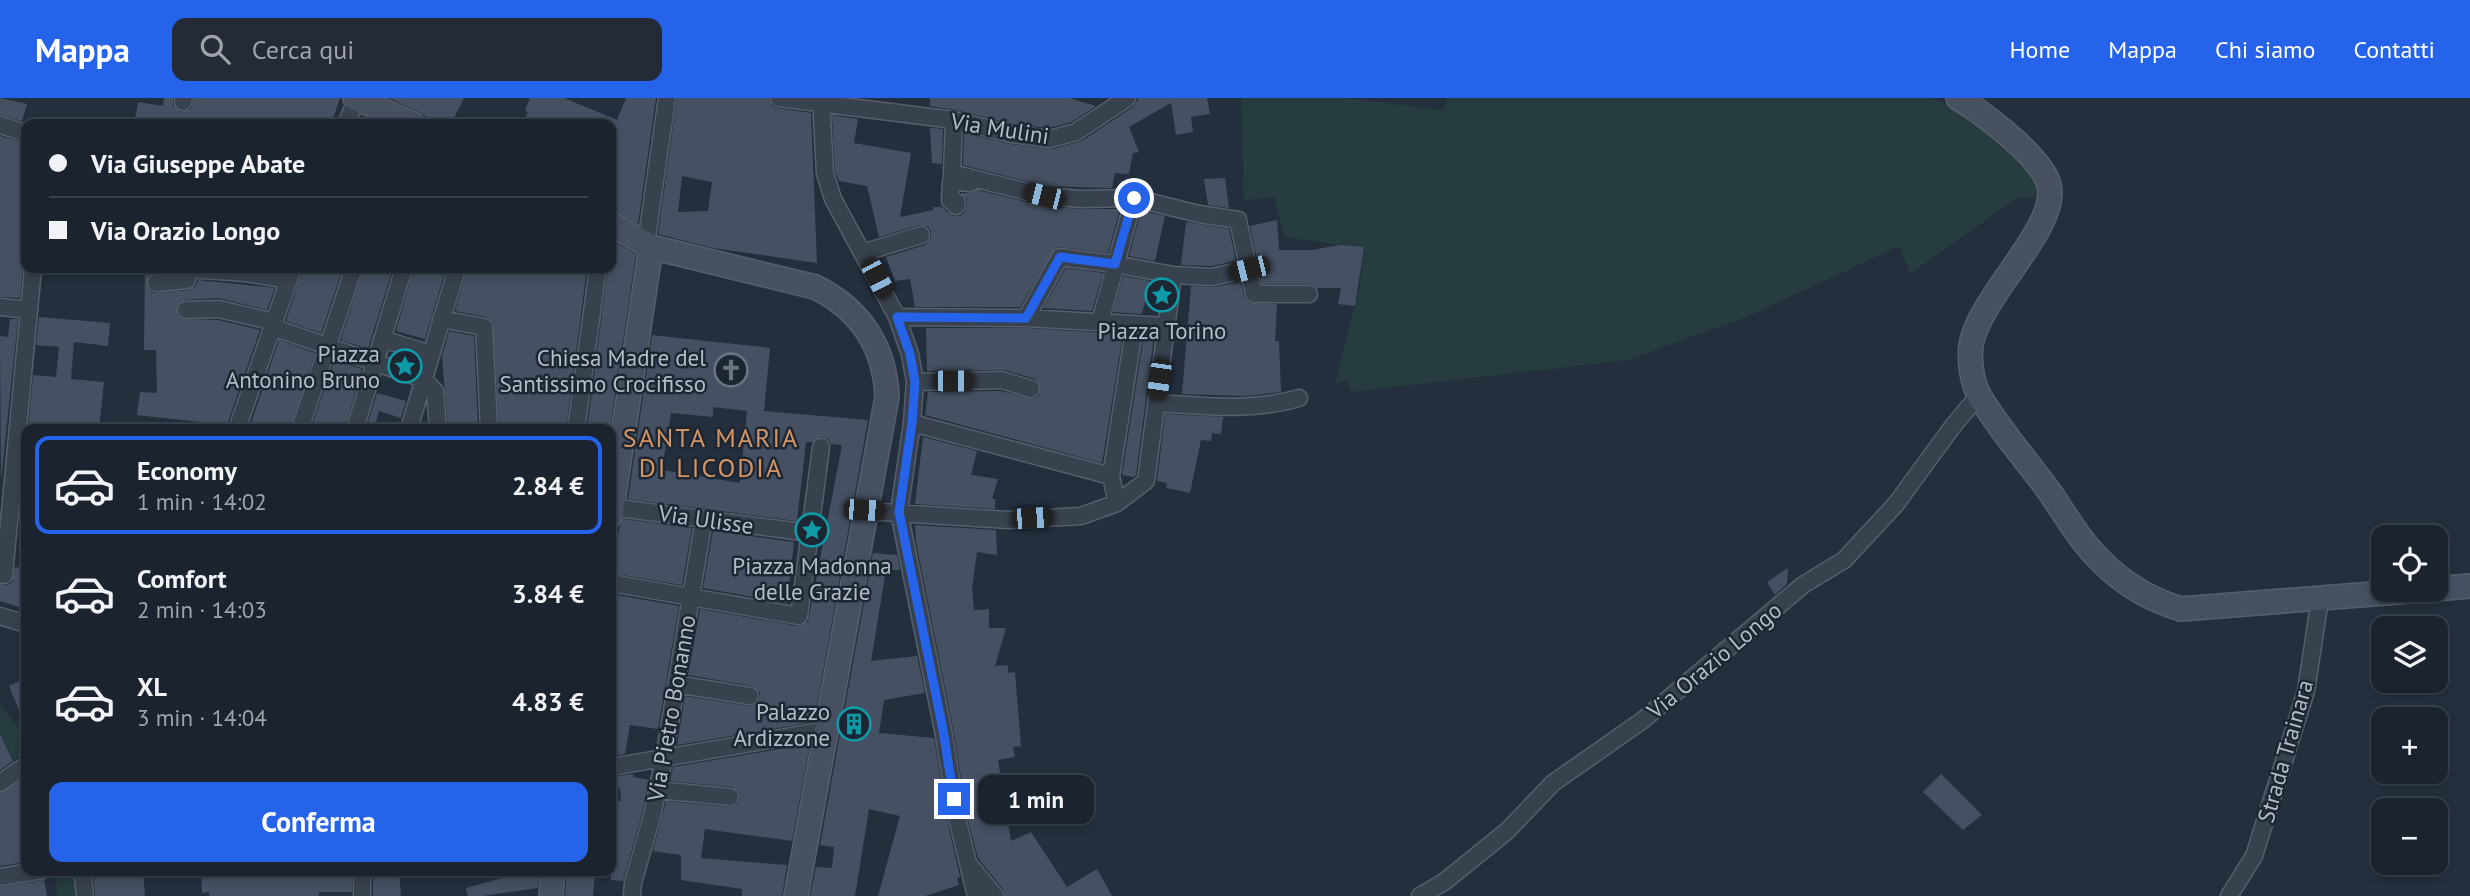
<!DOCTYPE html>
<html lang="it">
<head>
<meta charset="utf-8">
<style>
  :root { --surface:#1b232e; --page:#242b36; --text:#f1f3f6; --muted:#a0a4aa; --line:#39404a; --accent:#2563eb }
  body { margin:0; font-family:"PT Sans",sans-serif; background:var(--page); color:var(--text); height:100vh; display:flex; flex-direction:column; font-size:26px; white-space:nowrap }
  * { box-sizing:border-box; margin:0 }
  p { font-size:23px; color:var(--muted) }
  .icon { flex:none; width:38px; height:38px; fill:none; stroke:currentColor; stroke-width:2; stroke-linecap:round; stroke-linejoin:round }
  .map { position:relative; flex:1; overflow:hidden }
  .panel { position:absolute; left:21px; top:326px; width:595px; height:452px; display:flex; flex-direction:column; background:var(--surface); border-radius:14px; box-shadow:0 4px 10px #0003,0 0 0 2px var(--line) }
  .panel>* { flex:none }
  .guide { position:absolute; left:21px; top:21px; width:595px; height:154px; border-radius:14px; box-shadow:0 4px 10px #0003,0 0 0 2px var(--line); display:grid; align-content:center; height:154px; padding:0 28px; background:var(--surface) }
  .fabs { position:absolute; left:2371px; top:427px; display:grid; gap:14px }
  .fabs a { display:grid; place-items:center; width:77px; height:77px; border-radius:14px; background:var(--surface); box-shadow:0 4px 10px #0003,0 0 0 2px var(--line); font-size:35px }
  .end { position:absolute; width:32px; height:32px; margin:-16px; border:9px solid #2563eb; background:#fff; box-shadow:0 0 0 4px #fff }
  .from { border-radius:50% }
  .bubble { position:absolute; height:49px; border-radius:14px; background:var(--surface); box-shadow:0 4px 10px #0003,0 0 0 2px var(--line); font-size:23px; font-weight:700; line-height:49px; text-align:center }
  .car { position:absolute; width:21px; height:42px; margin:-21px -10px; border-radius:9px; box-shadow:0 0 5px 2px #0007; background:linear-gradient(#222 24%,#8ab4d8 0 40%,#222 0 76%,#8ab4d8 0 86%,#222 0) }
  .guide b { display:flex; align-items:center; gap:24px; height:66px; font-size:26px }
  .guide b+b { border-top:2px solid var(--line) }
  .guide i { width:18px; height:18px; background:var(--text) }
  ul { padding:12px 0 0; list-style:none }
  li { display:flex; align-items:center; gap:21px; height:98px; margin:0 14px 10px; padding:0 14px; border:4px solid transparent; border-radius:14px }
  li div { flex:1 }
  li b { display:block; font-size:26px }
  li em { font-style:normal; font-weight:700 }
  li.on { border-color:var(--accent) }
  li>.icon { width:63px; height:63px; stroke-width:1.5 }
  .cta { display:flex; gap:14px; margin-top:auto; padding:14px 28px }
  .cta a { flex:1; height:80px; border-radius:14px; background:var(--accent); color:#fff; font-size:28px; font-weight:700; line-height:80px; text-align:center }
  header { display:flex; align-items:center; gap:42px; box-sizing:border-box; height:98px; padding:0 35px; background:var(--accent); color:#fff }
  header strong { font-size:33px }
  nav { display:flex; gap:38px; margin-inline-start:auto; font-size:24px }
  .search { width:490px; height:63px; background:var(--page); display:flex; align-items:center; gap:18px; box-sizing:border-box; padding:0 24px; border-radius:14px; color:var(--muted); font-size:26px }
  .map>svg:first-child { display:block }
  .green { fill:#263c3f }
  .building { fill:#455162; fill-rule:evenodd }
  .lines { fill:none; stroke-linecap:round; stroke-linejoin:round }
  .street-casing { stroke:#565f6c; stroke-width:19 }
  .secondary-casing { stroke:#565f6c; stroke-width:26 }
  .street { stroke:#38414e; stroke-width:16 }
  .secondary { stroke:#465061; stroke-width:23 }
  .route { stroke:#2563eb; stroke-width:9 }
  .labels { text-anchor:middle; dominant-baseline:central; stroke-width:5; stroke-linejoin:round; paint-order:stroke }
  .street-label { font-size:23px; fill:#b4bcc9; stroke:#1d2633 }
  .poi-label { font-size:23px; fill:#b4bcc9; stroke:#1d2633; text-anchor:end }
  .quarter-label { font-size:26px; letter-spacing:2px; fill:#d59563; stroke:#1d2633 }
</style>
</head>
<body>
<header>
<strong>Mappa</strong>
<div class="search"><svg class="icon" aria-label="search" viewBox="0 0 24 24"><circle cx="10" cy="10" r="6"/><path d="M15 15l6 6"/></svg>Cerca qui</div>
<nav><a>Home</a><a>Mappa</a><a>Chi siamo</a><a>Contatti</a></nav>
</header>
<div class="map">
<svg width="2470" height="798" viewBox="0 0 2470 798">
  <rect width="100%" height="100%" fill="#242f3e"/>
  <path class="green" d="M1241,0H1346L1443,12L1448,0H1934C1965,17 2039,62 2040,100H2017L1910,176L1899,148L1749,218L1628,262L1350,294L1348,282L1335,286L1359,192L1364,150L1284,139L1275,99L1244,102Z
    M0,606C10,620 26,635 26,652L14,662L0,635Z
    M73,775L76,798H57L56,777Z"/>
  <path class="building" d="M0,0L27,6L22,23L0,17Z
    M164,0H173V8L181,14L191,11L194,0H340L331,26H134L138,4L163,8Z
    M389,0H464L451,26H427L425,18L419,14Z
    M530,0H564L617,22L626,0H656L638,126L611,112V26H522L528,14L525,12Z
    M677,0H769L772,8L777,10L811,15L817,165L713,150L658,136ZM682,78L712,84L708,113L678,114Z
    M930,0H1069L1096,8L1072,24L1049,30L1013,26L956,12L930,8Z
    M1139,0H1207L1210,16L1191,19L1193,34L1176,37L1171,5L1129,29L1139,54L1133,55L1129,76L1115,75L1112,90L1046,88L963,67L964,35L1010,46L1053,51L1082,43L1133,9Z
    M832,17L858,21L854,45L911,55L900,119L933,112V109H941L953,118H960L964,115L967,106V100L961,95H970L977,92L1043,108L1079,111H1120L1108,155L1061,149L1055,150L1020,209H915L910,181L895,183L886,159L925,147L931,140V133L928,129L919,127L879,139L867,88L839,83L835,73Z
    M930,30L943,31L942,66L932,65Z
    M0,38L26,45V162L23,169L20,200L0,199Z
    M1225,80L1229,110L1208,107L1204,81Z
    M1141,113L1165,118L1155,163L1129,158Z
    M1277,122L1279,152H1312L1340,147L1364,149L1355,208L1338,206L1341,190H1318L1309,186H1262L1250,128Z
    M1186,124L1229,131L1236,163L1211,168L1181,167Z
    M611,142L636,156L610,331H587L608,170H611Z
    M159,170H178L177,172L149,177L146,187L152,195L189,192L196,188L198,182L275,190L267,212L219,200L185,202L177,208V217L182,221L218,222L260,232L227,327L137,317L140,294L157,295L156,252H144L145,174H159Z
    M303,170H343L321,235L286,223Z
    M364,170H393L368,251L341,242Z
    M414,170H446L425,241L396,233Z
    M467,170H587L566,331H499L493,225L486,219L455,213Z
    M1066,170L1103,175L1092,213L1043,210Z
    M1123,178L1150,183L1142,216L1113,214Z
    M1241,184L1244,199L1249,205L1277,206L1275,243H1279L1281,294L1245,298L1182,296L1191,188L1214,189Z
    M39,219L110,225L108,248L74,244L71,281L104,284L99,331H28L33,277L56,279L59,249L36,247Z
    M10,221H18L1,383L0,238L8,239Z
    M926,230H1026L1123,236L1102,365L925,317L928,294L1001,293L1033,301L1039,298L1041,289L1035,281L1005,272L927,273Z
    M449,233L474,238L478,331H448L442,258Z
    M652,237L770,250L764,313L868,322L814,624L677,647L685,598L749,608L758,605L760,599V594L752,588L688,577L700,511L797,528L808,524L842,347L831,346L828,341L822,339L812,344H806L797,423L628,401ZM713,309L747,313L740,385L662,372L671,315L713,319Z
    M1144,237L1154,238L1136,377L1134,379L1122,377Z
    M279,242L315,255L290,331H249Z
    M334,262L362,271L345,331H311Z
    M377,295L406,303L401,320L379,313L374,331H366Z
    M1165,316L1226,319L1223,320L1221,336L1212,335L1211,343L1201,342L1190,395L1166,390L1167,385L1157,383Z
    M923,339L977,353L971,377L998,381L992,401H995V411L915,406Z
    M624,421L692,430L682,487L611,475L620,427Z
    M915,427L996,432L997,457L977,454L972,490L974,512L989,511V530H1006L995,568L1008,567V575L1015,574L1021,648L1013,649L1015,659L998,662L1011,743L1031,734L1067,789L1097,771L1112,798H1005L1003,791L978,760L968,722L953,630L916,444Z
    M713,433L794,444L787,505L703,490Z
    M873,455L897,457L900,472H886L871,563L917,558L925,595L884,602L879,635L934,640L948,726L960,779L957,780L959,787L925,798H878L900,718L869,711L855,798H810L816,769L832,770L834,749L820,747Z
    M15,469L26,471V511L0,503V486L8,487L12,484Z
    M1788,470L1787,486L1775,497L1767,484Z
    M611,496L679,508L658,631L630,627L625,656L611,658Z
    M26,580V629L9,588Z
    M0,636L13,663L0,672Z
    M810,646L792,743L705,731L701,760L787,767L782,798H742V791L681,782V757L653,753L666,703L730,709L738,706L740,701L739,694L732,689L670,683L673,669Z
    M633,676V679L649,682L642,716L623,783L611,782V702L621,703L620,690H611V679Z
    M1941,676L1982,717L1963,732L1923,694Z
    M22,682L26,691V764L0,768V695Z
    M93,772H143L145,798H95Z
    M201,772H352V794H319V798H209V794L202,795Z
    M373,772H399L401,798H373Z
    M523,772H539L538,790L483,798H468L466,790L523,774Z
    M567,772H595L593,798H565Z
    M44,782L47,798H0V789Z"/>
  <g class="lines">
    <defs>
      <path id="street" d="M779,0L954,22L1011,36L1050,41L1076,34L1127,0
        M821,0L825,75L833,101L897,219L910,256L915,284L912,325L899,414L943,632L958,724L968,765L995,798
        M183,4L184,0
        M954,22L952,75L1044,98L1080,101L1134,100L1199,116L1238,122L1254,196H1309
        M346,26L357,0
        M0,27L26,35
        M956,108L957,104L950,103L951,83L970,85
        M646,146L667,0
        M862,155L921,137
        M156,185L187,182L188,171L246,175L289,182
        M0,209L29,212
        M186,212L219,211L274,224
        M897,219L1026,220L1166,228
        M1026,220L1060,159L1115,166L1173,177L1212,179L1249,171
        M441,221L484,229L489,331
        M1100,224L1134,100
        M272,229L423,281L435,293L438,331
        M382,241L431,256
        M915,284L1002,282L1031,291
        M1156,305C1205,308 1252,314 1299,300
        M912,325L1111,378
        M237,331L293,170
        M300,331L354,170
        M355,331L404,170
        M409,331L457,170
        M576,331L598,170
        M1117,405L1111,378L1135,226
        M611,409L810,435
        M865,413L1008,422L1081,418L1117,405L1146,383L1173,177
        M4,477L33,170
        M611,485L799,518L821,349
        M0,518L26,526
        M676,586L750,598
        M611,669L827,632
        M0,685L26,667
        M658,692L730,699
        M969,770L976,798
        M82,772L85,798
        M0,779L43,772
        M362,798V772
        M632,798L633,785L652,718L664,660L704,421
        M1420,798L1444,784L1507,733L1553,685L1643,622L1803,487L1844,462L1896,406L1953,328L1979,297
        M2229,798L2254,758L2306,593L2320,501"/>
      <path id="secondary" d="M355,0L413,26
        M1958,0C1983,15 2042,59 2049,87C2060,128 1978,200 1971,247C1969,263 1972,285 1980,299C1999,331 2027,363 2049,393C2065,416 2080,443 2100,462C2122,485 2151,502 2181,511L2424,492
        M611,126L651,149L815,189C860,211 885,249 887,299L796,798
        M611,417L651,149
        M2436,491L2470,488
        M551,798L553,772"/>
    </defs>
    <use href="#street" class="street-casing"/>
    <use href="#secondary" class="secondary-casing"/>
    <use href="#street" class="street"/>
    <use href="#secondary" class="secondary"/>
  </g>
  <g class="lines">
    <path class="route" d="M954,701L943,632L899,414L912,325L915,284L910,256L897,219L1026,220L1060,159L1115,166L1134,100"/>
  </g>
  <defs>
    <symbol id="sight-ring" viewBox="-11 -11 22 22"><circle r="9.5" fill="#1d2633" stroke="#0f9aa8" stroke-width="1.5"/><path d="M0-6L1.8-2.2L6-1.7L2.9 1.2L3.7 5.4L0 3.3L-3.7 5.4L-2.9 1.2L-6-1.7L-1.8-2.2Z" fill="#0f9aa8"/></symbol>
    <symbol id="church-ring" viewBox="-11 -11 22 22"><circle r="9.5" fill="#1d2633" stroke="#6b7280" stroke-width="1.5"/><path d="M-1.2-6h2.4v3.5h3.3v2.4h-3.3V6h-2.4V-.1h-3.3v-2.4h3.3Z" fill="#6b7280"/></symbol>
    <symbol id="building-ring" viewBox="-11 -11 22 22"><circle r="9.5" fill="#1d2633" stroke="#0f9aa8" stroke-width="1.5"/><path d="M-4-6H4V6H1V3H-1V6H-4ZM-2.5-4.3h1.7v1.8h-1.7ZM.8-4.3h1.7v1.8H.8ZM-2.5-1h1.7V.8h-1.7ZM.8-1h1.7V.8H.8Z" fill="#0f9aa8"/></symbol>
  </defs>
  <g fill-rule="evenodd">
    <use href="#sight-ring" x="1143" y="178" width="38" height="38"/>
    <use href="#sight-ring" x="386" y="249" width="38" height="38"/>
    <use href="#church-ring" x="712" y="253" width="38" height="38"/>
    <use href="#sight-ring" x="793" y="413" width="38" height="38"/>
    <use href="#building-ring" x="835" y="607" width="38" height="38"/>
  </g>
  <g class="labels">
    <g class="street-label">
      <text transform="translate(1000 30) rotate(9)">Via Mulini</text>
      <text transform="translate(706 421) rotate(8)">Via Ulisse</text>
      <text transform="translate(1714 562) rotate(-40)">Via Orazio Longo</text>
      <text transform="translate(671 610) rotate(-80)">Via Pietro Bonanno</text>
      <text transform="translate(2285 653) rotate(-74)">Strada Trainara</text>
    </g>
    <g class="poi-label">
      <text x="1162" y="232" text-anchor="middle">Piazza Torino</text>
      <text x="380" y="255">Piazza<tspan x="380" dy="26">Antonino Bruno</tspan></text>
      <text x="706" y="259">Chiesa Madre del<tspan x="706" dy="26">Santissimo Crocifisso</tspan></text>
      <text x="812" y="467" text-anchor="middle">Piazza Madonna<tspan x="812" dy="26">delle Grazie</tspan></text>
      <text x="830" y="613">Palazzo<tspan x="830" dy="26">Ardizzone</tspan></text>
    </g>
    <g class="quarter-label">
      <text x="711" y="339">SANTA MARIA<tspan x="711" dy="30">DI LICODIA</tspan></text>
    </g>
  </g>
</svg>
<div class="fabs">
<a><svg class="icon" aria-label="locate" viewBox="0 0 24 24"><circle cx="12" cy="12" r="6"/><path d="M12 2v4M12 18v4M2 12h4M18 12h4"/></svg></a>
<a><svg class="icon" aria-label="layers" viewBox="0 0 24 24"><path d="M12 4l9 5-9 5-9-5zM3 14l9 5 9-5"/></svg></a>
<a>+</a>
<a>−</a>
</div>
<i class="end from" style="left:1134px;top:100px"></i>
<i class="end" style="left:954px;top:701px"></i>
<div class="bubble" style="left:978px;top:677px;width:116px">1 min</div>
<i class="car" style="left:1044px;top:98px;rotate:284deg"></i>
<i class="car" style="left:1249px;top:171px;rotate:256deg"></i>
<i class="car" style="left:877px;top:180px;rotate:152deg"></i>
<i class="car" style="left:1159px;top:281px;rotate:188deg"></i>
<i class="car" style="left:953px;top:283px;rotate:90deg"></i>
<i class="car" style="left:864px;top:412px;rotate:93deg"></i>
<i class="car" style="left:1032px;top:420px;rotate:87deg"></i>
<div class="guide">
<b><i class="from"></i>Via Giuseppe Abate</b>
<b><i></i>Via Orazio Longo</b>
</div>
<section class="panel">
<ul>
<li class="on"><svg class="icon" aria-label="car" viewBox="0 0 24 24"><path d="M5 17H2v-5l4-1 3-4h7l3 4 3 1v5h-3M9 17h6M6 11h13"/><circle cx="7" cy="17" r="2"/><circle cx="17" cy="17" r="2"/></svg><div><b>Economy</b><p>1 min · 14:02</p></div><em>2.84 €</em></li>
<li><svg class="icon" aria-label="car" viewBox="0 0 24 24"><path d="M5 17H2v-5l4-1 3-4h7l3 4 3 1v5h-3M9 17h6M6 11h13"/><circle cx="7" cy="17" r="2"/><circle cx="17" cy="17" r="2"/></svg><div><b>Comfort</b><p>2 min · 14:03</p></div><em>3.84 €</em></li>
<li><svg class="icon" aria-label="car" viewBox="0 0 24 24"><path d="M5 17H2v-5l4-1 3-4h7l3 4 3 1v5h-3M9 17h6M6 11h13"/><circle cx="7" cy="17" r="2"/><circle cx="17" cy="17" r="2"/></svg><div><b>XL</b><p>3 min · 14:04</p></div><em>4.83 €</em></li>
</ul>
<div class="cta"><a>Conferma</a></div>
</section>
</div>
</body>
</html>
